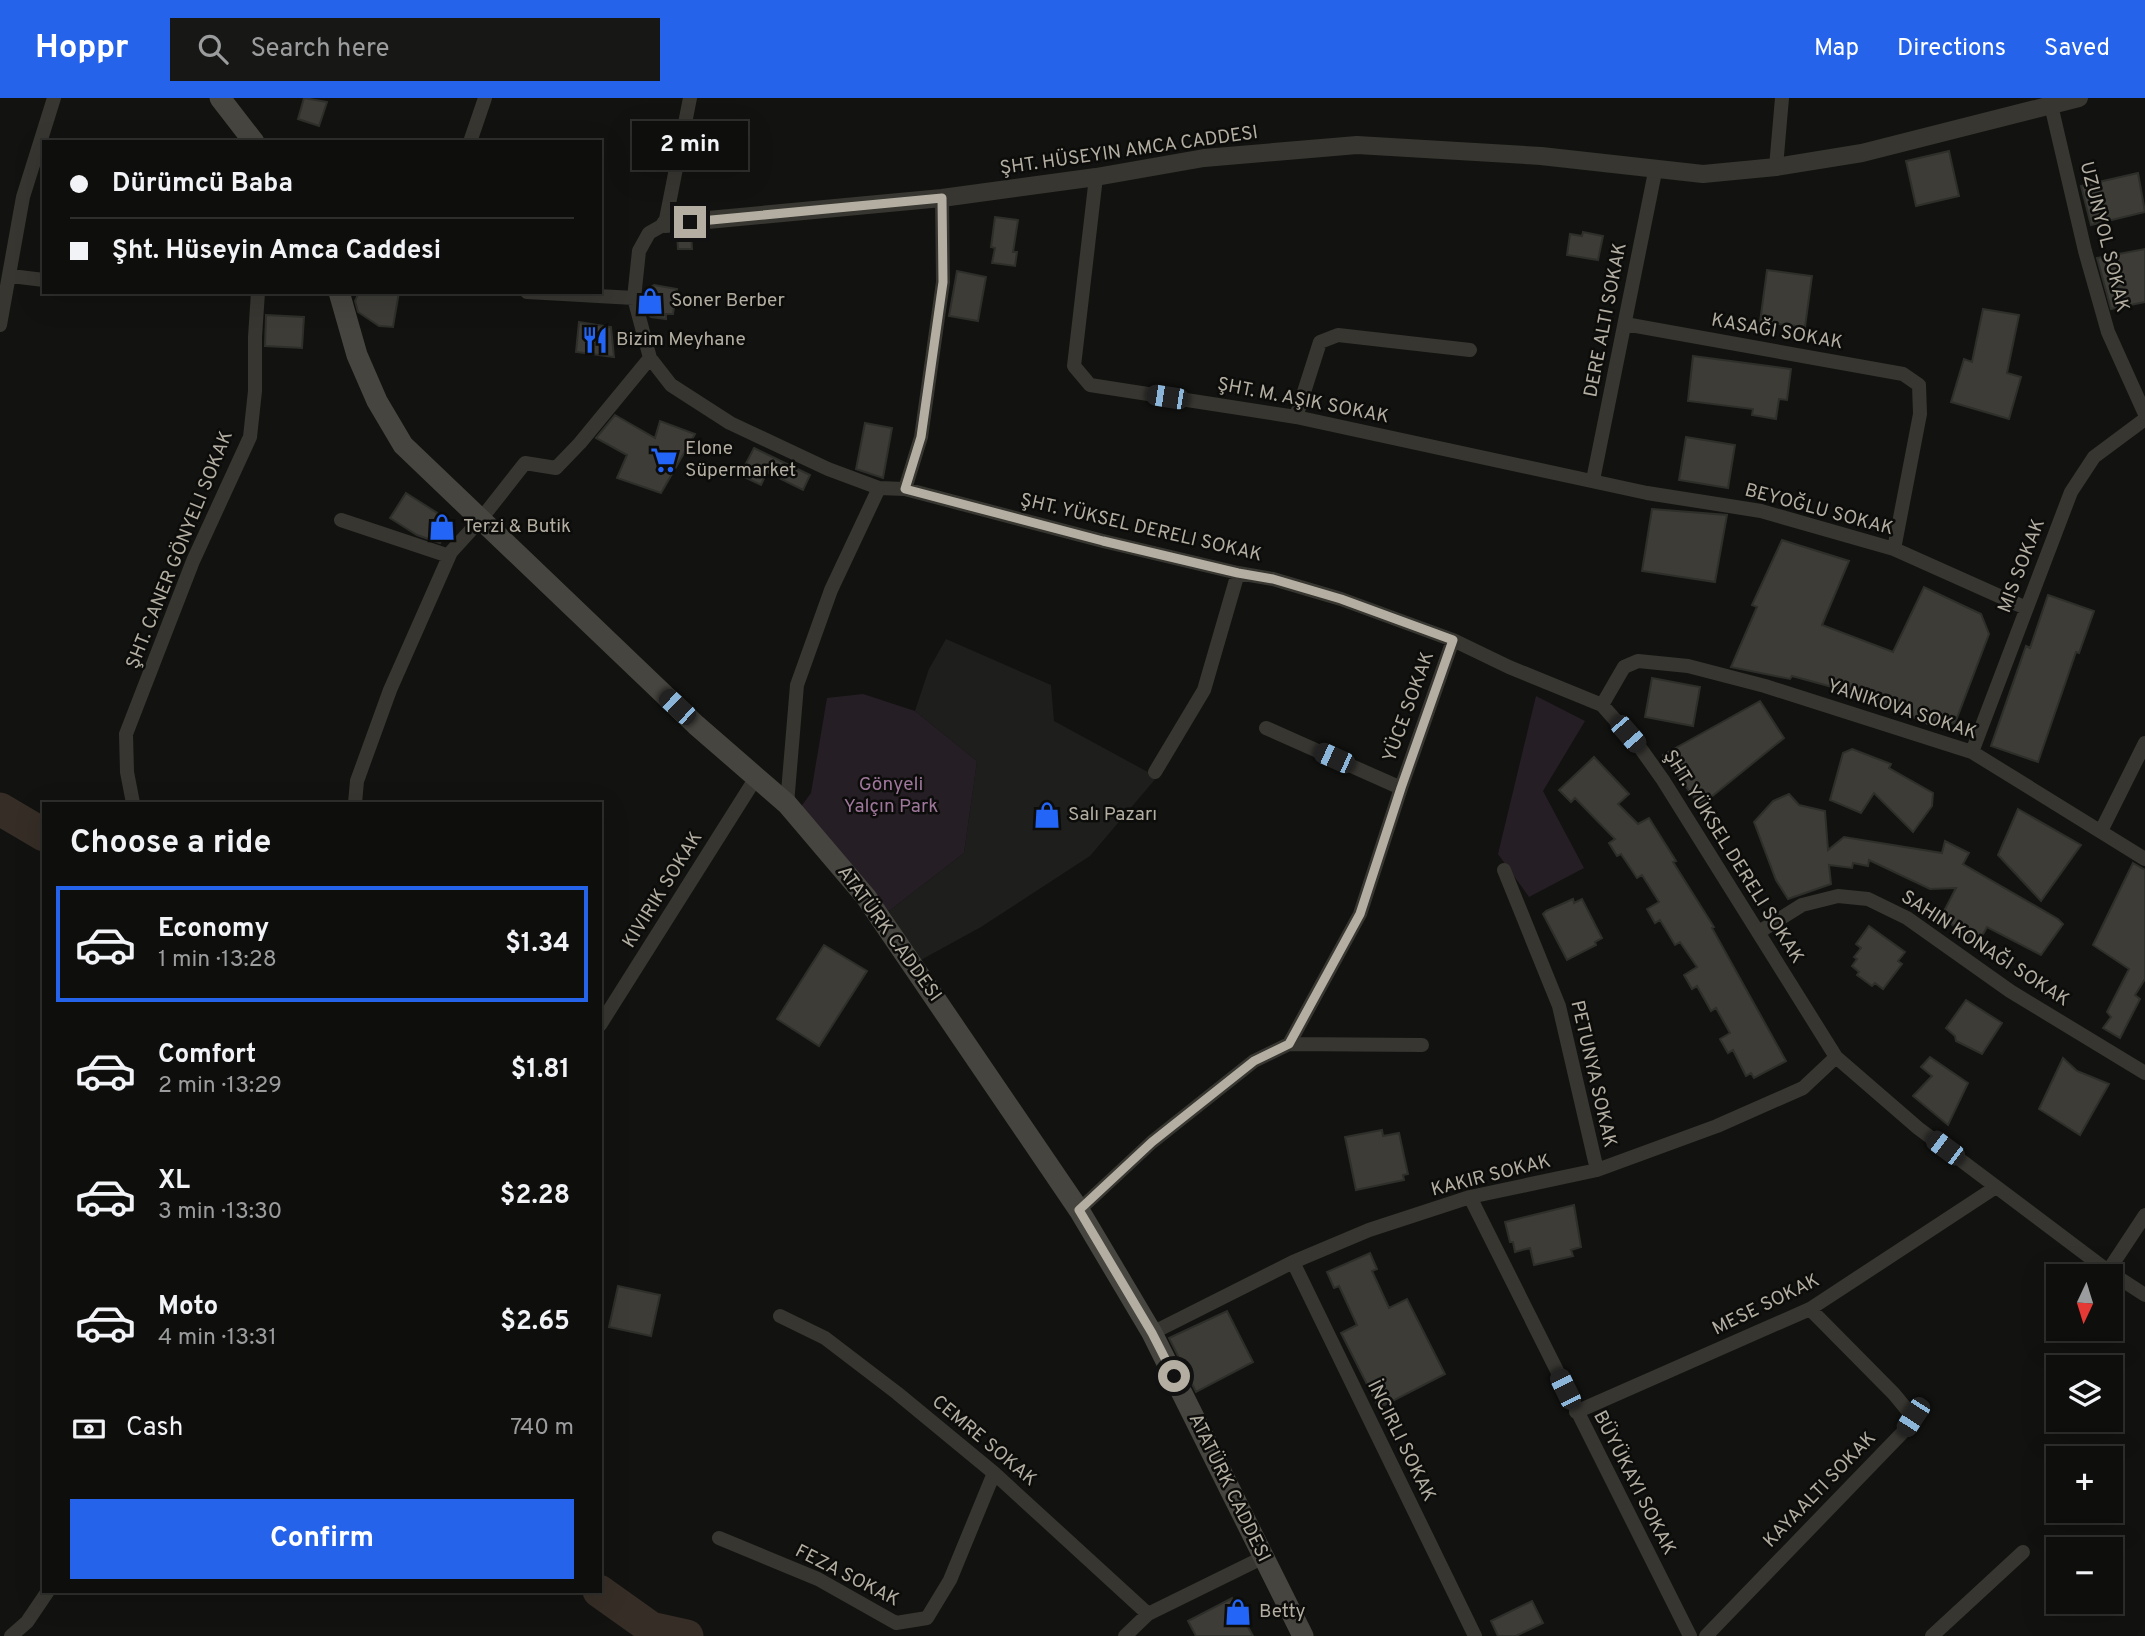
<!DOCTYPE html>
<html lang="en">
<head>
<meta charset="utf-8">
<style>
  :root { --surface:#0e0e0c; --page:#171715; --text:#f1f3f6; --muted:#9b9c9d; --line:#2e2e2d; --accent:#2563eb }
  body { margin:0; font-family:Overpass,sans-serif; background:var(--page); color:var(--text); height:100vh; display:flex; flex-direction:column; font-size:26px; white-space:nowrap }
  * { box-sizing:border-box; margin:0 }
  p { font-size:23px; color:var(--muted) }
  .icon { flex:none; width:38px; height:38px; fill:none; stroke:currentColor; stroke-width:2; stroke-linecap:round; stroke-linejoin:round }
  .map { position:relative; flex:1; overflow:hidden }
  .sheet { position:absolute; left:42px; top:704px; width:560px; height:791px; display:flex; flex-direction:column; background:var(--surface); border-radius:0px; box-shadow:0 7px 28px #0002,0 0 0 2px var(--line) }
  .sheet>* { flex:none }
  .banner { position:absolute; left:42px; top:42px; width:560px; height:154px; border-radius:0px; box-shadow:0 7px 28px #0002,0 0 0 2px var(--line); display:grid; align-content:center; height:154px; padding:0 28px; background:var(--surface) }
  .needle { width:46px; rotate:184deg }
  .controls { position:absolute; left:2046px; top:1166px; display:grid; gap:14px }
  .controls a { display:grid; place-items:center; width:77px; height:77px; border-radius:0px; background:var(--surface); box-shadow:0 7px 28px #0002,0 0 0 2px var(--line); font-size:35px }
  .end { position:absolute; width:32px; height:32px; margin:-16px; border:9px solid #b3aea1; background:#111; box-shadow:0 0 0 4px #111 }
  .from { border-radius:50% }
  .bubble { position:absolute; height:49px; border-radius:0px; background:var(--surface); box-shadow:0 7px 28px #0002,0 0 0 2px var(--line); font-size:23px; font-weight:700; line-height:49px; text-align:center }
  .car { position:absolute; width:21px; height:42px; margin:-21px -10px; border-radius:9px; box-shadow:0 0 5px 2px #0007; background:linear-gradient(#222 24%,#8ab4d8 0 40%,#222 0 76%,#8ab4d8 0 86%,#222 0) }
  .banner b { display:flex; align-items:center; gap:24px; height:66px; font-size:26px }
  .banner b+b { border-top:2px solid var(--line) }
  .banner i { width:18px; height:18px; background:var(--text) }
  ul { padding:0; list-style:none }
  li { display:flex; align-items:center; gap:21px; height:116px; margin:0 14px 10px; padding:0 14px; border:4px solid transparent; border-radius:0px }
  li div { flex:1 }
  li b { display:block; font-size:26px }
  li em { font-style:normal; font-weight:700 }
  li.on { border-color:var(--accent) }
  li>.icon { width:63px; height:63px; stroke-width:1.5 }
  h2 { padding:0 28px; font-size:32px; line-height:84px }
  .pay { display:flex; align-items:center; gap:18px; height:77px; padding:0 28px; font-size:26px }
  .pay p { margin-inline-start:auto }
  .action { display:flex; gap:14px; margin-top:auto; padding:14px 28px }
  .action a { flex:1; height:80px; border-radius:0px; background:var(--accent); color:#fff; font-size:28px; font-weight:700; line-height:80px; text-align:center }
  header { display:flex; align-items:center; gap:42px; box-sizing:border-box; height:98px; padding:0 35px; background:var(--accent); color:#fff }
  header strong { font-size:33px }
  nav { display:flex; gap:38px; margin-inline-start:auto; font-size:24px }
  .search { width:490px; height:63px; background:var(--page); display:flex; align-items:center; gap:18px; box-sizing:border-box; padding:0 24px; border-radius:0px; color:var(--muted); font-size:26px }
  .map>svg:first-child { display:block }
  .built { fill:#1e1f1c }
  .green { fill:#261e25 }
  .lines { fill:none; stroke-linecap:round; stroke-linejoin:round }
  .river { stroke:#352d26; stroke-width:33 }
  .building { fill:#3d3c37; stroke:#2e2e2a; stroke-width:2 }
  .minor { stroke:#373631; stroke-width:14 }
  .tertiary { stroke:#373631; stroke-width:18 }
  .secondary { stroke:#47453f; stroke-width:21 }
  .route { stroke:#b3aea1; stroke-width:9 }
  .labels { text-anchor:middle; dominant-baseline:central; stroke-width:5; stroke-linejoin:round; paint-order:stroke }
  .street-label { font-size:19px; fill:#b3aea1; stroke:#0c0c0b }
  .poi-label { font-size:19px; fill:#b3aea1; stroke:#0c0c0b; text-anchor:start }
  .park-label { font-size:19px; fill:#9f779b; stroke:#0c0c0b }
</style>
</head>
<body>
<header>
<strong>Hoppr</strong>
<div class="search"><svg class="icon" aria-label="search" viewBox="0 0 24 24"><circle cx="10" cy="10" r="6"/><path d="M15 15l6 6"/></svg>Search here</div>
<nav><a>Map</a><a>Directions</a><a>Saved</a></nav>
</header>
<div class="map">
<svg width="2145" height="1538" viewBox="0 0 2145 1538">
  <rect width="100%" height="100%" fill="#121210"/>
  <path class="built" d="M946,541L1051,587L1054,623L1157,679L1090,758L981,829L919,863L889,813L964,755L977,663L915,613L929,571Z"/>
  <path class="green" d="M863,596L915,613L977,663L964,755L889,813L797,714L811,695L827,600Z
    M1536,598L1585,623L1543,693L1584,770L1529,799L1498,756Z"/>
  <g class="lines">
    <path class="river" d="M0,711L44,737
      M599,1493L651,1530L687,1538"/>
  </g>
  <path class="building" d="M304,0L327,4L319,28L298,21Z
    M1949,53L1959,98L1916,108L1906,63Z
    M2138,75L2145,114L2091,127L2081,88Z
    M995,119L1018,122L1013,154H1017L1015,168L992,165L995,150L991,149Z
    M1583,134L1603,138L1598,162L1567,157L1570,136L1582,138Z
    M691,135L692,151H678L677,136Z
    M2145,151V204L2111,211L2097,160Z
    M1767,172L1812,178L1805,229L1760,224Z
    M957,173L986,179L978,223L949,218Z
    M654,187L677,191L673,216H666V221L651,219L648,216L644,194Z
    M359,194H399L393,229L379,228L358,214L355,203Z
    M1983,211L2019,217L2007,275L2021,279L2009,321L1951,304L1964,261L1972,264Z
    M266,217L304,219L302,250L265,248Z
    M579,224L611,229L614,259L576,254Z
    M1693,258L1791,271L1787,302L1779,301L1776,321L1752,317L1753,311L1688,303Z
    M615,317L655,340L660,323L695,336L661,395L617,380L627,357L596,340Z
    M865,325L892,330L883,380L856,371Z
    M1686,339L1735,347L1728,390L1679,382Z
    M754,350L810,377L803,392L767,374L761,387L740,377Z
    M406,395L453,425L440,445L417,437L390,420Z
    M1652,411L1727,417L1715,484L1642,473Z
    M1782,442L1849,463L1822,527L1893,554L1924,489L1981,516L1989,536L1955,625L1934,629L1859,593L1858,596L1792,578L1790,581L1731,569L1757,509L1752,507Z
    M2048,497L2094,513L2079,555L2076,554L2038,664L1991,648L2026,548L2030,550Z
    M1652,580L1700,589L1693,628L1645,619Z
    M1760,603L1784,640L1700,708L1663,657Z
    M1852,651L1891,666L1889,670L1933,695L1932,708L1913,734L1874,695L1861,715L1830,702L1843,655Z
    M1594,659L1629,696L1618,706L1638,726L1649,720L1676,763L1673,764L1714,829L1712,830L1786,963L1754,980L1751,975L1746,978L1733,952L1728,955L1720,941L1730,935L1716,910L1711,913L1697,888L1692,891L1684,877L1697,869L1680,844L1675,847L1660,822L1655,825L1647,811L1659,804L1642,777L1637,780L1621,756L1617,758L1609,745L1615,741L1575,700L1571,704L1559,692Z
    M1789,696L1799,707L1825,713L1828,752L1844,739L1942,755L1945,743L1969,755L1963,766L2058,821L2063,826L2041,857L1987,829L1978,845L1941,819L1956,790L1930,791L1869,762L1868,768L1853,765L1852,770L1829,767L1831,786L1788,801L1776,782L1754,724L1773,703Z
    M2018,711L2081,747L2041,803L1998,757Z
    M2133,765L2145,772V881L2135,897L2140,901L2120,940L2103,930L2111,919L2107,914L2129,871L2093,847Z
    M1573,801L1574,805L1582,801L1602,840L1595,844L1596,847L1567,862L1543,816L1546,813Z
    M1869,828L1905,854L1898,863L1902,866L1883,891L1875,885L1872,888L1857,877L1859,874L1852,868L1857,861L1854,859L1861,850L1856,846Z
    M824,847L867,873L819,948L777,921Z
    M1966,902L2002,925L1982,956L1956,943L1955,938L1946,930Z
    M1930,959L1968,985L1948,1027L1913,998L1932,978L1921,969Z
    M2063,960L2077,973L2109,986L2080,1037L2039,1011Z
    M1382,1032L1383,1038L1399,1035L1408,1076L1403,1077L1404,1082L1356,1092L1345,1039Z
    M1574,1107L1581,1149L1571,1152L1573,1158L1534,1167L1530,1150L1515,1154L1513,1144H1510L1505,1124Z
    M1370,1155L1377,1171L1372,1173L1389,1210L1407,1201L1445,1276L1379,1310L1341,1235L1357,1227L1339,1188L1334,1190L1327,1174Z
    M618,1188L660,1197L651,1238L609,1229Z
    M1227,1213L1253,1264L1196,1294L1169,1240Z
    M1232,1500L1253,1538H1196L1188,1523Z
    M1532,1503L1543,1525L1516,1538H1498L1491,1523Z"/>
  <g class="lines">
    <path class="minor" d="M690,0L665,126L649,135L639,153L634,200L650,260L671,287L730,325L828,371L879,390L905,391L1103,443L1238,475L1273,481L1341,501L1453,542L1509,569L1602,607L1641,651L1663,682L1836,959L1918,1030L2108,1173L2145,1197
      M2051,7L2085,153L2108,234L2145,316
      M470,44L485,0
      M1776,69L1782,0
      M1096,79L1074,268L1090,287L1296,319L1647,395L1761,413L1894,451L2026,510
      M11,178L44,182
      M527,194L634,200
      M1625,226L1903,276L1919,287L1920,316L1894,451
      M0,227L23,99L54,0
      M1296,319L1320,244L1338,237L1470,252
      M1593,382L1656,69
      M905,391L921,339L943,184L942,100
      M341,422L449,458
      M1602,607L1624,569L1638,563L1688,568L1765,588L1972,654L2145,761
      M1266,630L1401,690
      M1972,654L2071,394L2094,359L2145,321
      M1155,674L1204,592L1238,475
      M133,705L127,674L126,636L193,463L250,339L255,293V239L258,194
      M355,705L357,683L390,592L451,454L481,421L525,365L556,370L580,345L650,260
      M787,706L797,587L831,492L879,390
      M2101,733L2145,645
      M1504,772L1559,908L1597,1072
      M1759,834L1802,807L1838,798L1868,801L1907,820L2010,893L2145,975
      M600,927L757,678
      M1289,946L1360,816L1401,690L1453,542
      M1470,1099L1690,1538
      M1079,1112L1152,1044L1254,963L1289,946L1422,947
      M1293,1164L1475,1538
      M2108,1173L2145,1117
      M780,1218L825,1240L897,1295L994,1375L1148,1516
      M1152,1235L1293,1164L1369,1132L1470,1099L1597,1072L1717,1028L1803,990L1836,959
      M1576,1314L1810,1211L1996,1089
      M719,1440L818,1481L896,1525L927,1520L950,1482L994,1375
      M11,1538L27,1524L48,1493
      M1125,1538L1148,1516L1264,1459
      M1706,1538L1905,1332L1913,1319L1894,1296L1810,1211
      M1932,1538L2023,1454"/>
    <path class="tertiary" d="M665,126L942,100L1096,79L1204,60L1357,47L1541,58L1703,76L1776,69L1862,55L2079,0"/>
    <path class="secondary" d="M220,0L254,44
      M339,194L357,257L377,303L403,347L696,627L787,706L866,799L1079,1112L1152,1235L1303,1538"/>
  </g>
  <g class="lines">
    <path class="route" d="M690,124L942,100L943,184L921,339L905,391L1103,443L1238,475L1273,481L1341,501L1453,542L1401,690L1360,816L1289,946L1254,963L1152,1044L1079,1112L1152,1235L1174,1278"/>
  </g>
  <defs>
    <symbol id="shop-bare" viewBox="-9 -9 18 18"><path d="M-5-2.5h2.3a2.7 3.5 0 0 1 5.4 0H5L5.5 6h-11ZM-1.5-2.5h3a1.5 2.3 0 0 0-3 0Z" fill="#2365f6" stroke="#0c0c0b" stroke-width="2.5" paint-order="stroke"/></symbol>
    <symbol id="restaurant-bare" viewBox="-9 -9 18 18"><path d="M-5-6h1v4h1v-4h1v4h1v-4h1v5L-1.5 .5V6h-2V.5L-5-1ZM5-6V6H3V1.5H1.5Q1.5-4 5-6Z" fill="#2365f6" stroke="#0c0c0b" stroke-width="2.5" paint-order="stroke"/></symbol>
    <symbol id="supermarket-bare" viewBox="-9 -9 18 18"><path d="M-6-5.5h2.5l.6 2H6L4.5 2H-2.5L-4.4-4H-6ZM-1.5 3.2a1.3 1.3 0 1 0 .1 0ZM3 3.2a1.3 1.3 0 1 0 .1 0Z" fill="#2365f6" stroke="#0c0c0b" stroke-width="2.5" paint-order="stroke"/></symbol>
  </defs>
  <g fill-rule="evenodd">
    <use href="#shop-bare" x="631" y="184" width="38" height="38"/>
    <use href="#restaurant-bare" x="576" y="223" width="38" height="38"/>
    <use href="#supermarket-bare" x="645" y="343" width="38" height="38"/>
    <use href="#shop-bare" x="423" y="410" width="38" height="38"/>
    <use href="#shop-bare" x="1028" y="698" width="38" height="38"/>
    <use href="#shop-bare" x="1219" y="1495" width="38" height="38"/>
  </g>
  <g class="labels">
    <g class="street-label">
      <text transform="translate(1129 53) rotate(-8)">ŞHT. HÜSEYIN AMCA CADDESI</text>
      <text transform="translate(2104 139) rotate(76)">UZUNYOL SOKAK</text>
      <text transform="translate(1606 222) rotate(-79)">DERE ALTI SOKAK</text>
      <text transform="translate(1777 234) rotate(10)">KASAĞI SOKAK</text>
      <text transform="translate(1303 303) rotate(11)">ŞHT. M. AŞIK SOKAK</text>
      <text transform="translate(1819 412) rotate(15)">BEYOĞLU SOKAK</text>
      <text transform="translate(1141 430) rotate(13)">ŞHT. YÜKSEL DERELI SOKAK</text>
      <text transform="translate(180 452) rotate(-68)">ŞHT. CANER GÖNYELI SOKAK</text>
      <text transform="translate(2022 468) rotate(-69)">MIS SOKAK</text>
      <text transform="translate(1409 609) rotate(-70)">YÜCE SOKAK</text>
      <text transform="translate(1902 612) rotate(18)">YANIKOVA SOKAK</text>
      <text transform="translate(1733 759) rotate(58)">ŞHT. YÜKSEL DERELI SOKAK</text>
      <text transform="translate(663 792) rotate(-58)">KIVIRIK SOKAK</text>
      <text transform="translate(889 836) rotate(54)">ATATÜRK CADDESI</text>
      <text transform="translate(1985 851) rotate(33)">SAHIN KONAĞI SOKAK</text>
      <text transform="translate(1593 976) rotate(77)">PETUNYA SOKAK</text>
      <text transform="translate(1491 1078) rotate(-14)">KAKIR SOKAK</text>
      <text transform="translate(1766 1207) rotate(-26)">MESE SOKAK</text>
      <text transform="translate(984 1343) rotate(40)">CEMRE SOKAK</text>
      <text transform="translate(1401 1343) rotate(64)">İNCIRLI SOKAK</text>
      <text transform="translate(1634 1385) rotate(63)">BÜYÜKAYI SOKAK</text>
      <text transform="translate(1229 1390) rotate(64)">ATATÜRK CADDESI</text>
      <text transform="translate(1820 1392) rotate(-46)">KAYAALTI SOKAK</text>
      <text transform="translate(847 1478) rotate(27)">FEZA SOKAK</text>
    </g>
    <g class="poi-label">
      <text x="671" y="203">Soner Berber</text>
      <text x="616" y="242">Bizim Meyhane</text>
      <text x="685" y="351">Elone<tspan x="685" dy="22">Süpermarket</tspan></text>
      <text x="463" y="429">Terzi &amp; Butik</text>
      <text x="1068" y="717">Salı Pazarı</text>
      <text x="1259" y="1514">Betty</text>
    </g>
    <g class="park-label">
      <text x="891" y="687">Gönyeli<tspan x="891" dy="22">Yalçın Park</tspan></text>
    </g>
  </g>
</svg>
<div class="controls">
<a><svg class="needle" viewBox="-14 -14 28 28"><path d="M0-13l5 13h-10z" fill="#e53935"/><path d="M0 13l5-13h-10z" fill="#9b9c9d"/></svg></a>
<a><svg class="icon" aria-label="layers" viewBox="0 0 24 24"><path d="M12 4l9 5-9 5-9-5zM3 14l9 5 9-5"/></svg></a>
<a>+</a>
<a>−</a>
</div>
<i class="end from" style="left:1174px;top:1278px"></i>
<i class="end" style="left:690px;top:124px"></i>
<div class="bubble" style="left:632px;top:23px;width:116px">2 min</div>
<i class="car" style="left:1167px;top:299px;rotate:279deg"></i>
<i class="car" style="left:677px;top:609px;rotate:313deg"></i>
<i class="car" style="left:1628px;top:636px;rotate:139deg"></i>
<i class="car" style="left:1334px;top:660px;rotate:294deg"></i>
<i class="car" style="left:1945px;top:1050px;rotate:307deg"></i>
<i class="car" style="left:1565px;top:1291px;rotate:334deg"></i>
<i class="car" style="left:1913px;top:1319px;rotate:213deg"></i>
<div class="banner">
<b><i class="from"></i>Dürümcü Baba</b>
<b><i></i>Şht. Hüseyin Amca Caddesi</b>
</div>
<section class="sheet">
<h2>Choose a ride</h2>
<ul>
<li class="on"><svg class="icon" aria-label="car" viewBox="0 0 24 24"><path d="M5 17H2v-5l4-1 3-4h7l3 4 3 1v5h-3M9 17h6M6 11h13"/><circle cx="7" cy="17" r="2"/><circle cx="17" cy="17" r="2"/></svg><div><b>Economy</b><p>1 min · 13:28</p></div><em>$1.34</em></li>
<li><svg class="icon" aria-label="car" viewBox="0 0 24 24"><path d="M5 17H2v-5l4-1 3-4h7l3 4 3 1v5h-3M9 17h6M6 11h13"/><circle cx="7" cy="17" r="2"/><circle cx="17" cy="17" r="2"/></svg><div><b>Comfort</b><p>2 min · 13:29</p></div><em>$1.81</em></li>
<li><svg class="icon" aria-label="car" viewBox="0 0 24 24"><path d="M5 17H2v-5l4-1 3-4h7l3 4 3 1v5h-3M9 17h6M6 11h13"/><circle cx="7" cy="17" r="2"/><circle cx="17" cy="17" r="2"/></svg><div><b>XL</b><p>3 min · 13:30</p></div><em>$2.28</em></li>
<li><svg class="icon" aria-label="car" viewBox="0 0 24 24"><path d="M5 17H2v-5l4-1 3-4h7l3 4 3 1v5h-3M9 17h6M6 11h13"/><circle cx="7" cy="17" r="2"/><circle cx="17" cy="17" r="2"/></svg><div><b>Moto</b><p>4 min · 13:31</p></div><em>$2.65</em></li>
</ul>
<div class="pay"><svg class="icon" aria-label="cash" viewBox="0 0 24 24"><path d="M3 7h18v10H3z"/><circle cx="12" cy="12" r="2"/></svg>Cash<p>740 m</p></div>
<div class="action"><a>Confirm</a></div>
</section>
</div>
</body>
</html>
